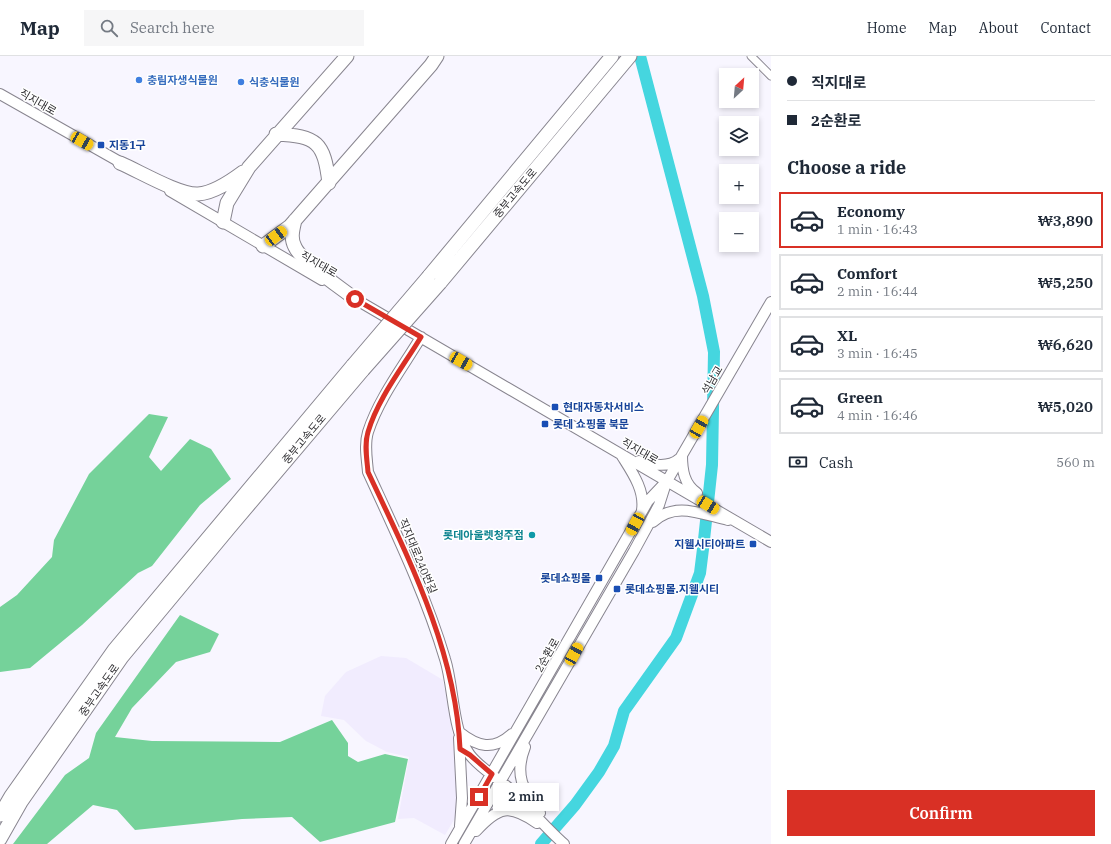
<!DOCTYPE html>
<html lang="en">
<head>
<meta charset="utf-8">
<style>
  :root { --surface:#fff; --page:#f6f6f7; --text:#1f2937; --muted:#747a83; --line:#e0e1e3; --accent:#d93025 }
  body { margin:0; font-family:"IBM Plex Serif","Noto Sans KR",serif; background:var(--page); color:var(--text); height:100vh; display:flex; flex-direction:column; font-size:15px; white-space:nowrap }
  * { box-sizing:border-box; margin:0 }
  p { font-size:13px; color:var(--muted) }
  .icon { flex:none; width:22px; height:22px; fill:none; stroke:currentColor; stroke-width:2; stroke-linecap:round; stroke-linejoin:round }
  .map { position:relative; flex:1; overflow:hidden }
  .sheet { display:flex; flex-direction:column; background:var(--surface); width:340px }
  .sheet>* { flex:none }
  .guide { display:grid; align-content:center; height:88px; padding:0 16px; background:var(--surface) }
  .needle { width:26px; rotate:26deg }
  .fabs { position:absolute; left:719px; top:12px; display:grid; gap:8px }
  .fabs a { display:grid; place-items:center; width:40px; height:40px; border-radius:0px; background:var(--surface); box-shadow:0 2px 6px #0003; font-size:20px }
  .end { position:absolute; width:18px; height:18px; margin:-9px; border:5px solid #d93025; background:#fff; box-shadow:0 0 0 2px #fff }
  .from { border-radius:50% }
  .bubble { position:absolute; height:28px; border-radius:0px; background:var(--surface); box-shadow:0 2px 6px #0003; font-size:13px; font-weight:600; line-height:28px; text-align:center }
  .car { position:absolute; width:12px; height:24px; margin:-12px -6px; border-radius:5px; box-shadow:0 0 3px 1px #0007; background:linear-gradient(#f5c518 24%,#345 0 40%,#f5c518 0 76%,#345 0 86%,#f5c518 0) }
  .guide b { display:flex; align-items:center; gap:14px; height:38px; font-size:15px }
  .guide b+b { border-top:1px solid var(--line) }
  .guide i { width:10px; height:10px; background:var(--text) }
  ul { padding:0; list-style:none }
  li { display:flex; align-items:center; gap:12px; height:56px; margin:0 8px 6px; padding:0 8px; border:2px solid var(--line); border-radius:0px }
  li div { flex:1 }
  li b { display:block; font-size:15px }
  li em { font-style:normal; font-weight:600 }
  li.on { border-color:var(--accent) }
  li>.icon { width:36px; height:36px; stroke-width:1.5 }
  h2 { padding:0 16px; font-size:18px; line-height:48px }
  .pay { display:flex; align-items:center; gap:10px; height:44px; padding:0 16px; font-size:15px }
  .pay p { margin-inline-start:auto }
  .action { display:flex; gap:8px; margin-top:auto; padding:8px 16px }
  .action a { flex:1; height:46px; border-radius:0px; background:var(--accent); color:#fff; font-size:16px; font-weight:600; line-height:46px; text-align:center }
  header { display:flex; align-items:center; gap:24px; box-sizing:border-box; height:56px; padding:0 20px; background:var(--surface); border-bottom:1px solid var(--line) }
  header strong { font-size:19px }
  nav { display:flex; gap:22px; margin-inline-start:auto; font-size:14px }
  .search { width:280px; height:36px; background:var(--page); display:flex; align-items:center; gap:10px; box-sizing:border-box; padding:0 14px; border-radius:0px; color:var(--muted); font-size:15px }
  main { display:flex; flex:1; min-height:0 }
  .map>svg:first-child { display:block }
  .built { fill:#f1ecfe }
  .forest { fill:#75d29a }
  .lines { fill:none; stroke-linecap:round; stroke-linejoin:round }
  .river { stroke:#45d6df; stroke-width:12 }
  .street-casing { stroke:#88858f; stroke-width:9 }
  .secondary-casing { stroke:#88858f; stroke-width:12 }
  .highway-casing { stroke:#88858f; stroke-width:15 }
  .street { stroke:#fff; stroke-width:7 }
  .secondary { stroke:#fff; stroke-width:10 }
  .highway { stroke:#fff; stroke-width:13 }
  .highway-bridge-casing { stroke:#88858f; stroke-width:15; stroke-linecap:butt }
  .highway-bridge { stroke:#fff; stroke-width:13 }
  .route { stroke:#d93025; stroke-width:5 }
  .shop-dot { fill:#3f7fe0; stroke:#fff; stroke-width:1.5 }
  .transit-dot { fill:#1a4fb4; stroke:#fff; stroke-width:1.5 }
  .culture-dot { fill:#0f9aa8; stroke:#fff; stroke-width:1.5 }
  .labels { text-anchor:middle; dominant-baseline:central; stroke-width:3; stroke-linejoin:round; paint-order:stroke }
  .shop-label { font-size:11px; font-weight:bold; fill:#366cbe; stroke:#fff; text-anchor:start }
  .street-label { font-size:11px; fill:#302f33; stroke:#fff }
  .transit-label { font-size:11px; font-weight:bold; fill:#164399; stroke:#fff; text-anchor:start }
  .culture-label { font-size:11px; font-weight:bold; fill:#0d838f; stroke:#fff; text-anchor:end }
</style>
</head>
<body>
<header>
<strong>Map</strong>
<div class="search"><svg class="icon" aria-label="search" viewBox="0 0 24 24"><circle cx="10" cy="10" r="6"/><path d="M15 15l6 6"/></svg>Search here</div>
<nav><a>Home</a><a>Map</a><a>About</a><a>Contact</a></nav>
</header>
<main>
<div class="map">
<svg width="771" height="788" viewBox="0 0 771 788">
  <rect width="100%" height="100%" fill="#f8f6ff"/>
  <path class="built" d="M381,600L406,602L443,624L455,691L458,757L445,779L414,762L398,763L409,701L387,696L366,685L344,664L321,660L325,640L346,616Z"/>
  <path class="forest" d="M149,358L168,361L149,401L161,415L190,383L211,393L231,423L200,449L152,510L138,517L82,569L30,612L0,616V551L17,539L52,501L54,484L89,418Z
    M180,559L219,578L210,596L176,606L132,652L115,681L152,685L280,686L332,664L348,687V700L358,706L385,698L408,703L395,766L320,786L292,761L242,763L135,774L117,754L93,749L47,788H13L65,719L89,702L96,677Z"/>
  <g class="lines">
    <path class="river" d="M541,788L575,749L599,716L614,690L624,655L676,582L700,517L703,493L712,409L714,296L703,240L640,0"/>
    <defs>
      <path id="street" d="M751,0L771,20"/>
      <path id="secondary" d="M0,38L127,110
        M170,135L322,224
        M350,240L771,486
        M421,281C403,311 379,342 368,376C364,389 367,403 368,416C396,477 426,539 445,603C454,631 452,676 470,699C481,713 498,722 511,734C529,752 545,771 564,788
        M682,399C682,414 684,428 697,437
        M622,400C632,416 645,434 642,454
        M639,405C652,409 669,412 679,403
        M653,466C675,445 701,458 728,464
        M459,676C478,691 493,695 512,678
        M459,682L462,742L460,770
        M525,691C514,719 523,734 540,757
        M476,775C499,750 509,748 537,767
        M451,788L648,445L667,425L771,246
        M464,788L634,495L659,449L666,427"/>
      <path id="highway" d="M276,78C317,80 324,86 329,127
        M120,107C139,115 179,139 198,138C214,137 231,125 243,116
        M295,164C293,173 290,182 295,191C301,205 341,232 355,243
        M223,166L227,147L249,111L347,0
        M263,190L290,170L431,9L437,0
        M429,220L612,0
        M440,227L630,0
        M0,759L11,740L114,594L353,309
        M0,783L21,746L122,601L230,471L363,314"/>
    </defs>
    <use href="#street" class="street-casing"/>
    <use href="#secondary" class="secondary-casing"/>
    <use href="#highway" class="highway-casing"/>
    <use href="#street" class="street"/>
    <use href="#secondary" class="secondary"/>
    <use href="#highway" class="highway"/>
    <defs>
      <path id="highway-bridge" d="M353,309L429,220
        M363,314L440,227"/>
    </defs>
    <use href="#highway-bridge" class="highway-bridge-casing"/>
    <use href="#highway-bridge" class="highway-bridge"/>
  </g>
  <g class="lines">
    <path class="route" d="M355,243L421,281C403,311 378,342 368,376C364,389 367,403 368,416C409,503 456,595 460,693L470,699L492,718L479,741"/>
  </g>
  <g class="shop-dot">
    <circle cx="139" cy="24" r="4"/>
    <circle cx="241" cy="26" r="4"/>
  </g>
  <g class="transit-dot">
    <rect x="97" y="85" width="8" height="8" rx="2"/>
    <rect x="551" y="347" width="8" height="8" rx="2"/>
    <rect x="541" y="364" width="8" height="8" rx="2"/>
    <rect x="749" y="484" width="8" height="8" rx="2"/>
    <rect x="595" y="518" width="8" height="8" rx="2"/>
    <rect x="613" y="529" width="8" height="8" rx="2"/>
  </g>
  <circle class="culture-dot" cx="532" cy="479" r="4"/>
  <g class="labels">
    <g class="shop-label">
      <text x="147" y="24">충림자생식물원</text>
      <text x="249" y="26">식충식물원</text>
    </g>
    <g class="street-label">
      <text transform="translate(38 46) rotate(30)">직지대로</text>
      <text transform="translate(515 137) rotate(-50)">중부고속도로</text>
      <text transform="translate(319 208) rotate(30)">직지대로</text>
      <text transform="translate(712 324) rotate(-60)">석남교</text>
      <text transform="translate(304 383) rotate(-50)">중부고속도로</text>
      <text transform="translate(640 395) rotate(30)">직지대로</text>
      <text transform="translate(418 500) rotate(67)">직지대로240번길</text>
      <text transform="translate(547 599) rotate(-60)">2순환로</text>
      <text transform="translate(99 634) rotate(-55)">중부고속도로</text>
    </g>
    <g class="transit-label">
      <text x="109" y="89">지동1구</text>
      <text x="563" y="351">현대자동차서비스</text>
      <text x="553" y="368">롯데 쇼핑몰 북문</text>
      <text x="745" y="488" text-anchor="end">지웰시티아파트</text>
      <text x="591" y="522" text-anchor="end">롯데쇼핑몰</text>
      <text x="625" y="533">롯데쇼핑몰.지웰시티</text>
    </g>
    <g class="culture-label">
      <text x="524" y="479">롯데아울렛청주점</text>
    </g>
  </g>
</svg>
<div class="fabs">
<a><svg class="needle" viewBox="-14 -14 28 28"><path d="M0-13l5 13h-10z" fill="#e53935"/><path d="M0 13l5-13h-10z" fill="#747a83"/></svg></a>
<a><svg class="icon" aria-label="layers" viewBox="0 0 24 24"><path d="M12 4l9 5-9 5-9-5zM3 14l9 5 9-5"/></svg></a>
<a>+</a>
<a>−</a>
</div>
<i class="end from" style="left:355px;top:243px"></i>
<i class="end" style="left:479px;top:741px"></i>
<div class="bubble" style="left:493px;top:727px;width:66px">2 min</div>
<i class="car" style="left:82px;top:85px;rotate:120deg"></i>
<i class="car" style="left:276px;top:180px;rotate:53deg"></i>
<i class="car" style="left:461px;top:305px;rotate:120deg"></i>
<i class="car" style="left:699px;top:371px;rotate:30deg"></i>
<i class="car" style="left:708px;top:449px;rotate:121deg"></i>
<i class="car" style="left:635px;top:468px;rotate:209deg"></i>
<i class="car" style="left:574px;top:598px;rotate:29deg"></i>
</div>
<section class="sheet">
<div class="guide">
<b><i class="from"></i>직지대로</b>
<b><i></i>2순환로</b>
</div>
<h2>Choose a ride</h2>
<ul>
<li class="on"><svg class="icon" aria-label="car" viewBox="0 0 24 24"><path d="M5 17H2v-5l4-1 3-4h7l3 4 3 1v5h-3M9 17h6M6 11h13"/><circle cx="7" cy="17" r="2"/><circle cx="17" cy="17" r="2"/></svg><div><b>Economy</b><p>1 min · 16:43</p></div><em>₩3,890</em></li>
<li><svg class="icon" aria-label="car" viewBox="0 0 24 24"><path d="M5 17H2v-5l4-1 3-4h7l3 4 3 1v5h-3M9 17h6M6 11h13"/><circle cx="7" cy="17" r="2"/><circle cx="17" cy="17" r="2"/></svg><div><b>Comfort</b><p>2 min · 16:44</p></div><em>₩5,250</em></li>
<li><svg class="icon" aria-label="car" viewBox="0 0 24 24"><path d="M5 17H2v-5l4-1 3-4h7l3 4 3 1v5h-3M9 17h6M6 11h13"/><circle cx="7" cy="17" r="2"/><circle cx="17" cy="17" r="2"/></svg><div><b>XL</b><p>3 min · 16:45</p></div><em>₩6,620</em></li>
<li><svg class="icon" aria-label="car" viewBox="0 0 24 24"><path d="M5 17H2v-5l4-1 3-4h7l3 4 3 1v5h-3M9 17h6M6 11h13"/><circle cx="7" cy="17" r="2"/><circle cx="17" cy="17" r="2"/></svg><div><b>Green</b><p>4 min · 16:46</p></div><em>₩5,020</em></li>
</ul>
<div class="pay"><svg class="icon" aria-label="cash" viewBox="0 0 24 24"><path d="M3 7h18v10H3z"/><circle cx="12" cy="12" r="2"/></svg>Cash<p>560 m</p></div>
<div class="action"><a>Confirm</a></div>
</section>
</main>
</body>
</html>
